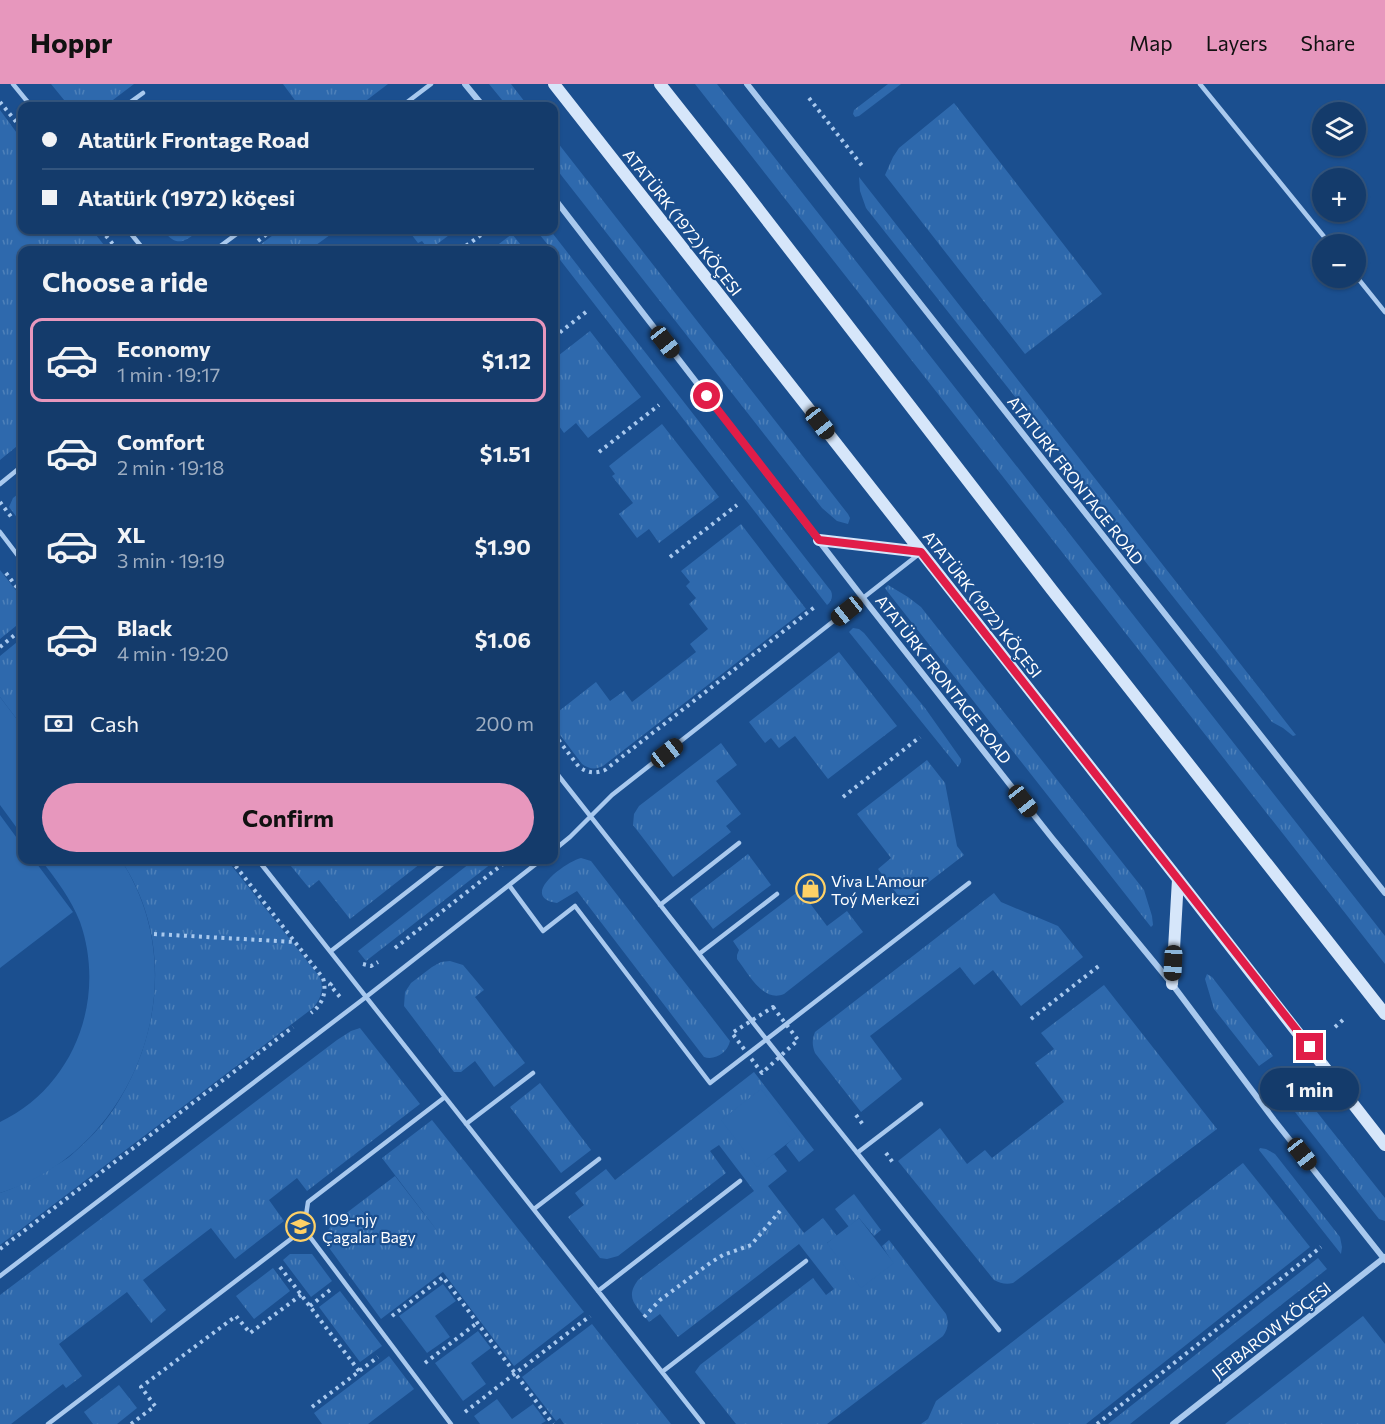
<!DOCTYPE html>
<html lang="en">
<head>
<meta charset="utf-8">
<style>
  :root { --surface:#143b6b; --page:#214673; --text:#f1f3f6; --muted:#9dadc1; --line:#33557e; --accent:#e797bd }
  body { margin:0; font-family:Commissioner,sans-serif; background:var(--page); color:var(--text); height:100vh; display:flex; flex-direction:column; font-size:22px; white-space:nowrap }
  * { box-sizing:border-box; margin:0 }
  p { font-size:20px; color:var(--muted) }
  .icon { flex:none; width:33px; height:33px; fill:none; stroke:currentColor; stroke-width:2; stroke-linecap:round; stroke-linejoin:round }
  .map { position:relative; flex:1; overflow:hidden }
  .drawer { position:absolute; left:18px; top:162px; width:540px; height:618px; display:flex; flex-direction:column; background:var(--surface); border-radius:12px; box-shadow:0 2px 4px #0004,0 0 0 2px var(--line) }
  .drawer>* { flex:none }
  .banner { position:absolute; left:18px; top:18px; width:540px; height:132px; border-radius:12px; box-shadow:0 2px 4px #0004,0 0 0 2px var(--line); display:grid; align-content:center; height:132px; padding:0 24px; background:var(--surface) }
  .tools { position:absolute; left:1312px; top:18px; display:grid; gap:12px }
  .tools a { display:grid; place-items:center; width:54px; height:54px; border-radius:50%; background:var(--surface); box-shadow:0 2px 4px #0004,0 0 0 2px var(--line); font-size:30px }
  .end { position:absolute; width:27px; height:27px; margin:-14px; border:8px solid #e11d48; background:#fff; box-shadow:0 0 0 3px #fff }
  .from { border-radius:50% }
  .bubble { position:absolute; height:42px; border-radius:21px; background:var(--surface); box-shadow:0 2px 4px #0004,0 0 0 2px var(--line); font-size:20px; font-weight:700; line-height:42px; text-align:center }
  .car { position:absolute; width:18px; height:36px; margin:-18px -9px; border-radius:8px; box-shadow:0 0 4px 2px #0007; background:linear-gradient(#222 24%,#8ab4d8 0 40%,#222 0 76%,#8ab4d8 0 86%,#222 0) }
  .banner b { display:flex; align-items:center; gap:21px; height:57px; font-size:22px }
  .banner b+b { border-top:2px solid var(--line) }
  .banner i { width:15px; height:15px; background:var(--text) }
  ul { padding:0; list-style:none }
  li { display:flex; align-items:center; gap:18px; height:84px; margin:0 12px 9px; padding:0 12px; border:3px solid transparent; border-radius:12px }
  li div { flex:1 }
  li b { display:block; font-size:22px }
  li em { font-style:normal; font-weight:700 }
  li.active { border-color:var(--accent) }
  li>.icon { width:54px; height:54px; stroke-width:1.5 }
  h2 { padding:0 24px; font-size:27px; line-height:72px }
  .pay { display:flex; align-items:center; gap:15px; height:66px; padding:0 24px; font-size:22px }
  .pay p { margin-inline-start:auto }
  .action { display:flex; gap:12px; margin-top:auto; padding:12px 24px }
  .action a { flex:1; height:69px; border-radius:36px; background:var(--accent); color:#111; font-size:24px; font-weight:700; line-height:69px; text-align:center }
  header { display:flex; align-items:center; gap:36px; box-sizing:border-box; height:84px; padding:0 30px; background:var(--accent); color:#111 }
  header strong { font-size:28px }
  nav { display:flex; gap:33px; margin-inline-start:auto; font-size:21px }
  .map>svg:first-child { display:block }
  .grass { fill:url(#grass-tufts) }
  .park { fill:#2e69ad }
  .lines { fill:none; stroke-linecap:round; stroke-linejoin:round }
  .path { stroke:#a9c9ee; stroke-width:4; stroke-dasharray:3 4.5; stroke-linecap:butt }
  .service { stroke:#a9c9ee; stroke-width:4.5 }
  .minor { stroke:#a9c9ee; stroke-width:6 }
  .secondary { stroke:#d6e6fa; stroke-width:12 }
  .route { stroke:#e11d48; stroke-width:8 }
  .labels { text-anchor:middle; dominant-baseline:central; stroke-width:4.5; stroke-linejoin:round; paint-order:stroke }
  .street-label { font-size:16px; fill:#fff; stroke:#1b4f8f }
  .poi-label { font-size:16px; fill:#fff; stroke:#1b4f8f; text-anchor:start }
</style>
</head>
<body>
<header>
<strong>Hoppr</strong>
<nav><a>Map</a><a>Layers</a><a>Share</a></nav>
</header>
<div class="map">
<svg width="1385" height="1340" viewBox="0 0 1385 1340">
  <defs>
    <pattern id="grass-tufts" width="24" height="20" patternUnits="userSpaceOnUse" patternTransform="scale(1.5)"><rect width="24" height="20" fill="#2e69ad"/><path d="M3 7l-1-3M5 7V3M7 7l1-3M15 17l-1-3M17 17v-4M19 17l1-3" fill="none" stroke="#4d80b9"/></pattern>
  </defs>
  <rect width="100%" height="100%" fill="#1b4f8f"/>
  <path class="grass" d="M51,0H134L105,22H69Z
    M283,0H388L359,22H293L297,19Z
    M489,0H511L528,22H507Z
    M695,0H717L1385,852V880Z
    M888,0H901L859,32L855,33L853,30L854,26Z
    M954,19L1102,210L1025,270L885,91L893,73L899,64Z
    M0,26L22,56V146H92L108,166H22V358L0,376Z
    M554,54L848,430L850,434L848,440L837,437L822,424L554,82Z
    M859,93L1296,651L1293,652L1283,644L1272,638L866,124L860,107Z
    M163,146H200C184,158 177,164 163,146Z
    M280,146H337L309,166H253Z
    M408,146H456L429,166L422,157L418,159Z
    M536,146H550L831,507C833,512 832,517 827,521L554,168V166H552Z
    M512,150L525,166H491Z
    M590,247L641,313L588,354L576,339L564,349L554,335V275Z
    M662,340L719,413L659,459L649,445L637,454L619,430L633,419L612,392L615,390L609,382Z
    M22,407V440L9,423L13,414Z
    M741,440L806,525L603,682C595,686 589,685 582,680L554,643V631L596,598L610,617L624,607L632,618L696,568L690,560L708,545L689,520L696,514L686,502L690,498L681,487Z
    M0,486L22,514V537L0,555Z
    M888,501L908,513L921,523L1144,806L1152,832L1153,841L1151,843L887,507L885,504Z
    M853,544L859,545L864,549L925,624L961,675V678L958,683L849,548Z
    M22,554V642L0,613V572Z
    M839,568L897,642L828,695L795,652L779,664L771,654L765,659L749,638Z
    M721,659L737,681L716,697L741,730L726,742L731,748L673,793L633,741L634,730L639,722Z
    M927,676L945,699L957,762L964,771L903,818L878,785L891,774L857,730Z
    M748,770L771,801L713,845L690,815Z
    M581,774L591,777L730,957C728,968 715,977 704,973L577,807L557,819C518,813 565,778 581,774Z
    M121,776H227L319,892C325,903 321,915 313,924L0,1161V1109C13,1105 25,1098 37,1091C47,1085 60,1080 69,1073C85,1059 101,1044 113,1026C163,951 172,853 121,776Z
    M286,776H425L350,835L319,796L309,804Z
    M474,776H496L366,877L358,867Z
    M800,806L827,842L847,827L863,848L784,910C763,919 748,889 737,875V871L739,866L733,857Z
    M994,809L1001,818L1058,842L1083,873L1021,922L993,886L974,901L960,883L870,952L902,995L861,1028L815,969C812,961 812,956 815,948Z
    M450,877L463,881L484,906L475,913L525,979L494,1003L475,977L461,988H454L404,922L405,908L411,899L432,883L441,878Z
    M1207,890L1212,893L1273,972L1259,982L1214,925L1205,895Z
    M1104,901L1217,1045L1013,1199C1006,1201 1000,1199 994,1196L898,1077L940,1044L967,1080L985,1066L992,1074L1064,1018L1035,979L1054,965L1041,949Z
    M360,944L420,1020L307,1107L297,1094L269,1116L284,1137L235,1175L211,1144L143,1196L166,1226L151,1239L127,1208L59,1260L82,1292L66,1304L63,1300L11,1340H0V1211L337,956L351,947Z
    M754,988L814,1066L799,1078L786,1061L796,1052L756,1082L774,1070L787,1087L768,1102L804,1149L823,1134L837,1152L827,1159L893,1179L882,1162L889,1156L946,1230C949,1238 948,1245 943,1252L827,1340H736L695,1288L700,1281L813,1194L826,1211L834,1205L799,1160L678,1253L660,1230L649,1238C637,1222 624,1215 638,1196L754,1107L719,1061L710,1067L726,1089L618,1172L607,1175L600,1174L568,1133L584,1121L575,1109L606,1085L615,1096Z
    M1290,994L1385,1114V1137L1379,1135L1277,1005Z
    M540,999L591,1066L561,1089L510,1023Z
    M432,1036L584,1228L514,1282L443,1188L381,1235L327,1161V1148L332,1140L395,1092L442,1153L382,1074Z
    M1260,1064L1266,1065L1275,1070L1340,1153L1342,1163L1341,1170L1259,1066Z
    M1243,1079L1310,1163L1086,1340H921L928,1335L936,1317Z
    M854,1110L881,1146L874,1152L859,1134L849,1143L835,1125Z
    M290,1170H312L332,1197L311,1213L283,1176Z
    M1318,1174L1327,1185L1130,1340H1108Z
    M273,1184L290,1207L254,1235L236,1212Z
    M340,1207L382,1262L360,1278L319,1223Z
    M1363,1232L1385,1260V1340H1225Z
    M592,1240L671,1340H564L560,1334L556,1337L522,1293Z
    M389,1272L414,1305L368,1340H322L314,1329Z
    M119,1301L137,1324L117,1340H93L84,1328Z"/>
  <path class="park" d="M0,613L22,642V751L0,721Z
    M0,731L22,761V776H34L73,828L0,884Z
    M41,776H121C199,895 136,1067 0,1109V1038C74,1003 107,915 80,838C71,815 56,795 41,776Z
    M761,1005L797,1052L757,1083L721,1036Z
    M859,1134L894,1179L861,1204L827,1159Z
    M443,1200L456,1217L435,1232L450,1253L427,1269L399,1232Z
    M478,1247L491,1264L471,1279L486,1300L463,1317L435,1279Z
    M497,1315L512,1335L533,1320L546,1337L541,1340H480L474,1332Z"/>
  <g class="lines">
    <path class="path" d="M809,14L863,83
      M0,18L22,45
      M101,146L118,166
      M258,157L272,146
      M460,166L488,146
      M554,253L586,228
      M599,368L659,321
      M0,418L12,434
      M670,473L737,421
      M6,489L22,510
      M0,563L22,545
      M554,650L579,683C588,689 595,690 605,686L816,522
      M843,713L920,653
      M554,722L555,729L554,738
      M231,776L323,894C327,908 323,920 311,929
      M154,850L295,858
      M395,864L508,776
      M363,880L371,882L378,878
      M332,899L330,901L340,913
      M773,923L798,956L762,989L732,949Z
      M1031,935L1100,881
      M1335,943L1344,935
      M1269,995L1284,983
      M856,1031L864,1042
      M886,1069L894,1080
      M0,1165L293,943
      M280,1183L359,1287
      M310,1222L330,1206
      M392,1232L443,1193L553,1340
      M644,1233L660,1216L710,1179L723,1171L751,1161L780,1127
      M425,1279L477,1239
      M312,1323L378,1273
      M465,1328L590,1232
      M131,1340L155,1322L141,1303L236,1232L250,1249L301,1211
      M1097,1340L1321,1163"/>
    <path class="service" d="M13,0L31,22
      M1200,0L1330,160
      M125,22L143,9
      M402,22L431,0
      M128,146L144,166
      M215,166L242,146
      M1356,192L1385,228
      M0,400L22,382
      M0,448L22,477
      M554,686L766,955L999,1246
      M554,766L570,753L612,711L919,470
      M258,776L703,1340
      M509,801L543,847L575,822L710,999L969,799
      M660,821L739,759
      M331,867L448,776
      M699,870L777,810
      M466,1040L533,989
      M857,1069L921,1020
      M534,1125L599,1075
      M304,1145L308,1118L445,1013
      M0,1192L366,913L541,776
      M598,1207L740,1097
      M662,1288L806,1177
      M48,1340L304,1145L451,1340"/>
    <path class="minor" d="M465,0L483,22
      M747,0L1385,809
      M554,114L863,514L1052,754L1172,900L1274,1036L1385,1176
      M1173,1340L1385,1173"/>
    <path class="secondary" d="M554,0L1178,795L1385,1061
      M660,0L739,100L1052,506L1385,930
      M819,456L921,468
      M1172,900L1178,795"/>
  </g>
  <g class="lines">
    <path class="route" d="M707,312L819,456L921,468L1310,963"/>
  </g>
  <defs>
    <symbol id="shop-ring" viewBox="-11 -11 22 22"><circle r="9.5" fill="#1b4f8f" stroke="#ffd166" stroke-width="1.5"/><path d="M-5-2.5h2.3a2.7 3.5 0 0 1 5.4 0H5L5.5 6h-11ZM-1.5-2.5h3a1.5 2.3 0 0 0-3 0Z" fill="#ffd166"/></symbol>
    <symbol id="school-ring" viewBox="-11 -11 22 22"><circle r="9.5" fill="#1b4f8f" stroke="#ffd166" stroke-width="1.5"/><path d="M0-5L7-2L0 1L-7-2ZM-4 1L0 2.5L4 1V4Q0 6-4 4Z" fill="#ffd166"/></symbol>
  </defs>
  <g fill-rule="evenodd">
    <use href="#shop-ring" x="794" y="788" width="33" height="33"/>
    <use href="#school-ring" x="284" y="1126" width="33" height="33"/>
  </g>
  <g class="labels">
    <g class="street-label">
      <text transform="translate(683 138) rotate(52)">ATATÜRK (1972) KÖÇESI</text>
      <text transform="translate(1076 396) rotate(52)">ATATURK FRONTAGE ROAD</text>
      <text transform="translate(983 520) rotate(52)">ATATÜRK (1972) KÖÇESI</text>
      <text transform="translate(944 595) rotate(52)">ATATÜRK FRONTAGE ROAD</text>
      <text transform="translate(1271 1246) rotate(-38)">JEPBAROW KÖÇESI</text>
    </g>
    <g class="poi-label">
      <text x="831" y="796">Viva L'Amour<tspan x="831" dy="18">Toý Merkezi</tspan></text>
      <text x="322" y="1134">109-njy<tspan x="322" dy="18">Çagalar Bagy</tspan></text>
    </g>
  </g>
</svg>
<div class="tools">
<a><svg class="icon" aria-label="layers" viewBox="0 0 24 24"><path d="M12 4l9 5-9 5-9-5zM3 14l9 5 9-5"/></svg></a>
<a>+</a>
<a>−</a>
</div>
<i class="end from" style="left:707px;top:312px"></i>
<i class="end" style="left:1310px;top:963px"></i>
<div class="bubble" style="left:1260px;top:984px;width:99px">1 min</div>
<i class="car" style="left:665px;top:258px;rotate:142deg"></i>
<i class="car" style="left:820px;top:339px;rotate:142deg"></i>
<i class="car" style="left:847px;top:527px;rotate:231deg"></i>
<i class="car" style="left:667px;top:669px;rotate:52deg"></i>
<i class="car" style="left:1023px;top:717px;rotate:142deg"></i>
<i class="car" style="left:1173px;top:879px;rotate:183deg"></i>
<i class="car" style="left:1302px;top:1070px;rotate:142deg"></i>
<div class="banner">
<b><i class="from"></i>Atatürk Frontage Road</b>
<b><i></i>Atatürk (1972) köçesi</b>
</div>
<section class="drawer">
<h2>Choose a ride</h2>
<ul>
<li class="active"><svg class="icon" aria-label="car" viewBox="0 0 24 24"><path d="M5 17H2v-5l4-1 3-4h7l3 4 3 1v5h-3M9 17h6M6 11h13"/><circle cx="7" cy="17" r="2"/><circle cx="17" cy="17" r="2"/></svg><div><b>Economy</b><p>1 min · 19:17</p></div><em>$1.12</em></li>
<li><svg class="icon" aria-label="car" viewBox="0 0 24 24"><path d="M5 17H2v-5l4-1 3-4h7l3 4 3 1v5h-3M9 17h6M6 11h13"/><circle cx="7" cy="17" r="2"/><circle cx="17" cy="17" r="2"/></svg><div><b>Comfort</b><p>2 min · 19:18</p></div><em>$1.51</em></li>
<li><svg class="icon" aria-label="car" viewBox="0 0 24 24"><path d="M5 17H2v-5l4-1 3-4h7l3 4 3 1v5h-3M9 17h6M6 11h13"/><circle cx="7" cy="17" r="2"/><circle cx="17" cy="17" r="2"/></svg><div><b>XL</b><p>3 min · 19:19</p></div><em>$1.90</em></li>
<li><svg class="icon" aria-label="car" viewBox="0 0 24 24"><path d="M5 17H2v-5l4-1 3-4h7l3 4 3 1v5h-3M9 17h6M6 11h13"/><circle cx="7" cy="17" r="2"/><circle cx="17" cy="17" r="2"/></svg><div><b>Black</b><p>4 min · 19:20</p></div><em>$1.06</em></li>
</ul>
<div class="pay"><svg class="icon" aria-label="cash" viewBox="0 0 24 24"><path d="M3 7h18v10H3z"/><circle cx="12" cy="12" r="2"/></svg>Cash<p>200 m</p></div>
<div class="action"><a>Confirm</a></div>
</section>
</div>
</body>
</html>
